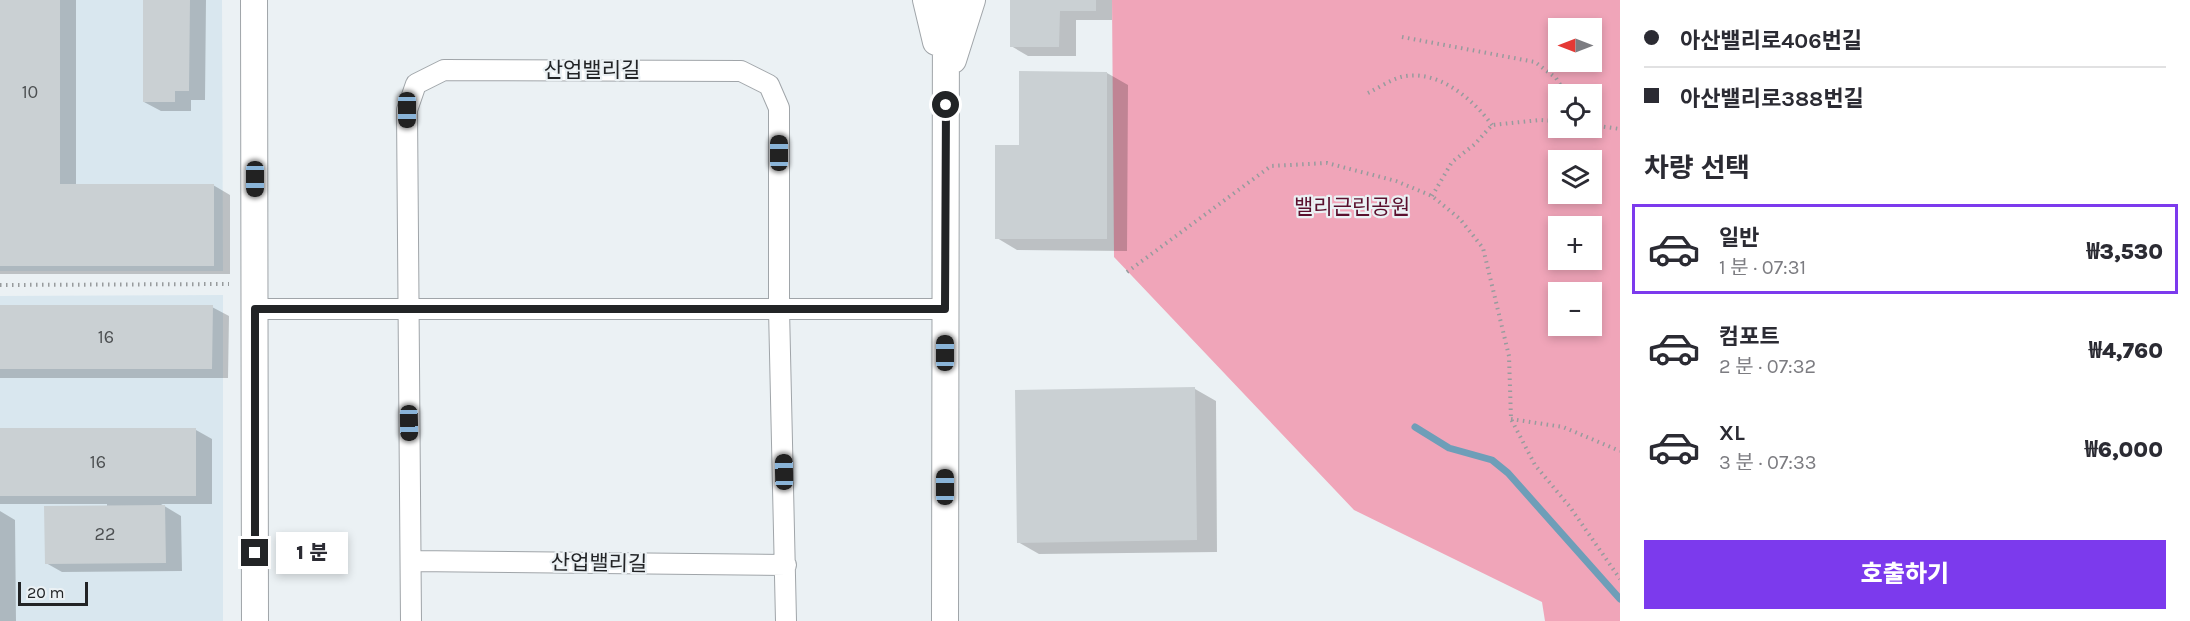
<!DOCTYPE html>
<html lang="ko">
<head>
<meta charset="utf-8">
<style>
  :root { --surface:#fff; --page:#f2f2f3; --text:#2b2b33; --muted:#7c7c81; --line:#e1e1e2; --accent:#7c3aed }
  body { margin:0; font-family:Karla,"Noto Sans KR",sans-serif; background:var(--page); color:var(--text); height:100vh; display:flex; flex-direction:column; font-size:22px; white-space:nowrap }
  * { box-sizing:border-box; margin:0 }
  p { font-size:20px; color:var(--muted) }
  .icon { flex:none; width:33px; height:33px; fill:none; stroke:currentColor; stroke-width:2; stroke-linecap:round; stroke-linejoin:round }
  .map { position:relative; flex:1; overflow:hidden }
  .sheet { display:flex; flex-direction:column; background:var(--surface); width:570px }
  .sheet>* { flex:none }
  .guide { display:grid; align-content:center; height:132px; padding:0 24px; background:var(--surface) }
  .needle { width:39px; rotate:270deg }
  .controls { position:absolute; left:1548px; top:18px; display:grid; gap:12px }
  .controls a { display:grid; place-items:center; width:54px; height:54px; border-radius:0px; background:var(--surface); box-shadow:0 3px 9px #0003; font-size:30px }
  .scale { position:absolute; left:18px; bottom:15px; width:70px; box-sizing:border-box; padding-left:6px; border:3px solid #222426; border-top:0; font-size:16px; line-height:21px; white-space:nowrap; color:#222426; -webkit-text-stroke:4px #ebf1f4; paint-order:stroke }
  .end { position:absolute; width:27px; height:27px; margin:-14px; border:8px solid #222426; background:#fff; box-shadow:0 0 0 3px #fff }
  .from { border-radius:50% }
  .bubble { position:absolute; height:42px; border-radius:0px; background:var(--surface); box-shadow:0 3px 9px #0003; font-size:20px; font-weight:800; line-height:42px; text-align:center }
  .car { position:absolute; width:18px; height:36px; margin:-18px -9px; border-radius:8px; box-shadow:0 0 4px 2px #0007; background:linear-gradient(#222 24%,#8ab4d8 0 40%,#222 0 76%,#8ab4d8 0 86%,#222 0) }
  .guide b { display:flex; align-items:center; gap:21px; height:57px; font-size:22px }
  .guide b+b { border-top:2px solid var(--line) }
  .guide i { width:15px; height:15px; background:var(--text) }
  ul { padding:0; list-style:none }
  li { display:flex; align-items:center; gap:18px; height:90px; margin:0 12px 9px; padding:0 12px; border:3px solid transparent; border-radius:0px }
  li div { flex:1 }
  li b { display:block; font-size:22px }
  li em { font-style:normal; font-weight:800 }
  li.on { border-color:var(--accent) }
  li>.icon { width:54px; height:54px; stroke-width:1.5 }
  h2 { padding:0 24px; font-size:27px; line-height:72px }
  .cta { display:flex; gap:12px; margin-top:auto; padding:12px 24px }
  .cta a { flex:1; height:69px; border-radius:0px; background:var(--accent); color:#fff; font-size:24px; font-weight:800; line-height:69px; text-align:center }
  main { display:flex; flex:1; min-height:0 }
  .map>svg:first-child { display:block }
  .built { fill:#d9e7ef }
  .green { fill:#f0a5b9; fill-rule:evenodd }
  .shadow { fill:#0003 }
  .lines { fill:none; stroke-linecap:round; stroke-linejoin:round }
  .stream { stroke:#6e9eb8; stroke-width:7 }
  .building { fill:#cad0d3 }
  .minor-casing { stroke:#a0a5a9; stroke-width:22 }
  .tertiary-casing { stroke:#a0a5a9; stroke-width:28 }
  .path { stroke:#979b9d; stroke-width:4; stroke-dasharray:1.5 4.5; stroke-linecap:butt }
  .minor { stroke:#fff; stroke-width:20 }
  .tertiary { stroke:#fff; stroke-width:26 }
  .route { stroke:#222426; stroke-width:8 }
  .labels { text-anchor:middle; dominant-baseline:central; stroke-width:4.5; stroke-linejoin:round; paint-order:stroke }
  .number-label { font-size:18px; fill:#4c4f51 }
  .street-label { font-size:21px; fill:#222426; stroke:#ebf1f4 }
  .park-label { font-size:21px; fill:#5b102e; stroke:#ebf1f4 }
</style>
</head>
<body>
<main>
<div class="map">
<svg width="1620" height="621" viewBox="0 0 1620 621">
  <rect width="100%" height="100%" fill="#ebf1f4"/>
  <path class="built" d="M0,0H222L223,271H0Z
    M223,295V621H0V296Z"/>
  <path class="green" d="M1112,0H1620V621H1545L1542,602L1354,510L1114,257ZM1558,28H1592V62H1558ZM1558,94H1592V128H1558ZM1592,160V194H1558V160ZM1592,226V260H1558V226ZM1558,292H1592V326H1558Z"/>
  <path class="shadow" d="M0,0H76V185H213L230,195V274H0Z
    M145,0H206L205,100H191V111H161L144,102Z
    M1011,0H1112V20H1076V56H1028L1011,46Z
    M1107,73L1128,85L1127,251L1017,250L997,238L1020,146Z
    M0,306L212,307L229,316L228,378H0Z
    M1195,389L1216,401L1217,552L1039,554L1018,542Z
    M0,429L196,430L212,439V504H161L181,516L182,571L62,572L46,563L107,507V504H0Z
    M0,511L15,520L16,621H0Z"/>
  <g class="lines">
    <path class="stream" d="M1415,427L1449,448L1492,460L1508,473L1620,599"/>
  </g>
  <path class="building" d="M0,0H60V184H214V266H0Z
    M143,0H190L189,91H175V102H143Z
    M1010,0H1096V11H1060L1059,47H1010Z
    M1019,71L1107,72V239H995V145H1019Z
    M0,305H213L212,369H0Z
    M1195,387L1197,540L1017,543L1015,390Z
    M0,428H196V496H0Z
    M165,505L166,563L45,564L44,506Z"/>
  <g class="lines">
    <defs>
      <path id="minor" d="M255,309H946
        M412,561L786,565
        M411,621L407,110L416,84L444,70L741,71L769,85L779,108V309L786,621"/>
      <path id="tertiary" d="M254,0L255,621
        M926,0L936,42
        M953,60L972,0
        M945,621L946,0"/>
    </defs>
    <use href="#minor" class="minor-casing"/>
    <use href="#tertiary" class="tertiary-casing"/>
    <path class="path" d="M1402,37L1535,62L1556,78L1566,94
      M1368,93C1378,88 1390,80 1401,77C1437,68 1473,99 1492,125
      M1592,125L1620,129
      M1432,196L1452,162L1475,144L1492,125L1540,120L1558,121
      M1127,272L1271,166L1327,163L1396,181L1432,196L1460,219L1483,248L1509,356L1511,419L1535,465L1570,507L1620,579
      M0,285L229,284
      M1511,419L1563,427L1620,451"/>
    <use href="#minor" class="minor"/>
    <use href="#tertiary" class="tertiary"/>
  </g>
  <g class="lines">
    <path class="route" d="M255,553V309H945L946,105"/>
  </g>
  <g class="labels">
    <g class="number-label">
      <text x="30" y="92">10</text>
      <text x="106" y="337">16</text>
      <text x="98" y="462">16</text>
      <text x="105" y="534">22</text>
    </g>
    <g class="street-label">
      <text x="592" y="70">산업밸리길</text>
      <text transform="translate(599 563) rotate(1)">산업밸리길</text>
    </g>
    <g class="park-label">
      <text x="1352" y="207">밸리근린공원</text>
    </g>
  </g>
</svg>
<div class="controls">
<a><svg class="needle" viewBox="-14 -14 28 28"><path d="M0-13l5 13h-10z" fill="#e53935"/><path d="M0 13l5-13h-10z" fill="#7c7c81"/></svg></a>
<a><svg class="icon" aria-label="locate" viewBox="0 0 24 24"><circle cx="12" cy="12" r="6"/><path d="M12 2v4M12 18v4M2 12h4M18 12h4"/></svg></a>
<a><svg class="icon" aria-label="layers" viewBox="0 0 24 24"><path d="M12 4l9 5-9 5-9-5zM3 14l9 5 9-5"/></svg></a>
<a>+</a>
<a>−</a>
</div>
<div class="scale">20 m</div>
<i class="end from" style="left:946px;top:105px"></i>
<i class="end" style="left:255px;top:553px"></i>
<div class="bubble" style="left:276px;top:532px;width:72px">1 분</div>
<i class="car" style="left:407px;top:110px;rotate:180deg"></i>
<i class="car" style="left:779px;top:153px;rotate:0deg"></i>
<i class="car" style="left:255px;top:179px;rotate:180deg"></i>
<i class="car" style="left:945px;top:353px;rotate:0deg"></i>
<i class="car" style="left:409px;top:423px;rotate:179deg"></i>
<i class="car" style="left:784px;top:472px;rotate:359deg"></i>
<i class="car" style="left:945px;top:487px;rotate:0deg"></i>
</div>
<section class="sheet">
<div class="guide">
<b><i class="from"></i>아산밸리로406번길</b>
<b><i></i>아산밸리로388번길</b>
</div>
<h2>차량 선택</h2>
<ul>
<li class="on"><svg class="icon" aria-label="car" viewBox="0 0 24 24"><path d="M5 17H2v-5l4-1 3-4h7l3 4 3 1v5h-3M9 17h6M6 11h13"/><circle cx="7" cy="17" r="2"/><circle cx="17" cy="17" r="2"/></svg><div><b>일반</b><p>1 분 · 07:31</p></div><em>₩3,530</em></li>
<li><svg class="icon" aria-label="car" viewBox="0 0 24 24"><path d="M5 17H2v-5l4-1 3-4h7l3 4 3 1v5h-3M9 17h6M6 11h13"/><circle cx="7" cy="17" r="2"/><circle cx="17" cy="17" r="2"/></svg><div><b>컴포트</b><p>2 분 · 07:32</p></div><em>₩4,760</em></li>
<li><svg class="icon" aria-label="car" viewBox="0 0 24 24"><path d="M5 17H2v-5l4-1 3-4h7l3 4 3 1v5h-3M9 17h6M6 11h13"/><circle cx="7" cy="17" r="2"/><circle cx="17" cy="17" r="2"/></svg><div><b>XL</b><p>3 분 · 07:33</p></div><em>₩6,000</em></li>
</ul>
<div class="cta"><a>호출하기</a></div>
</section>
</main>
</body>
</html>
